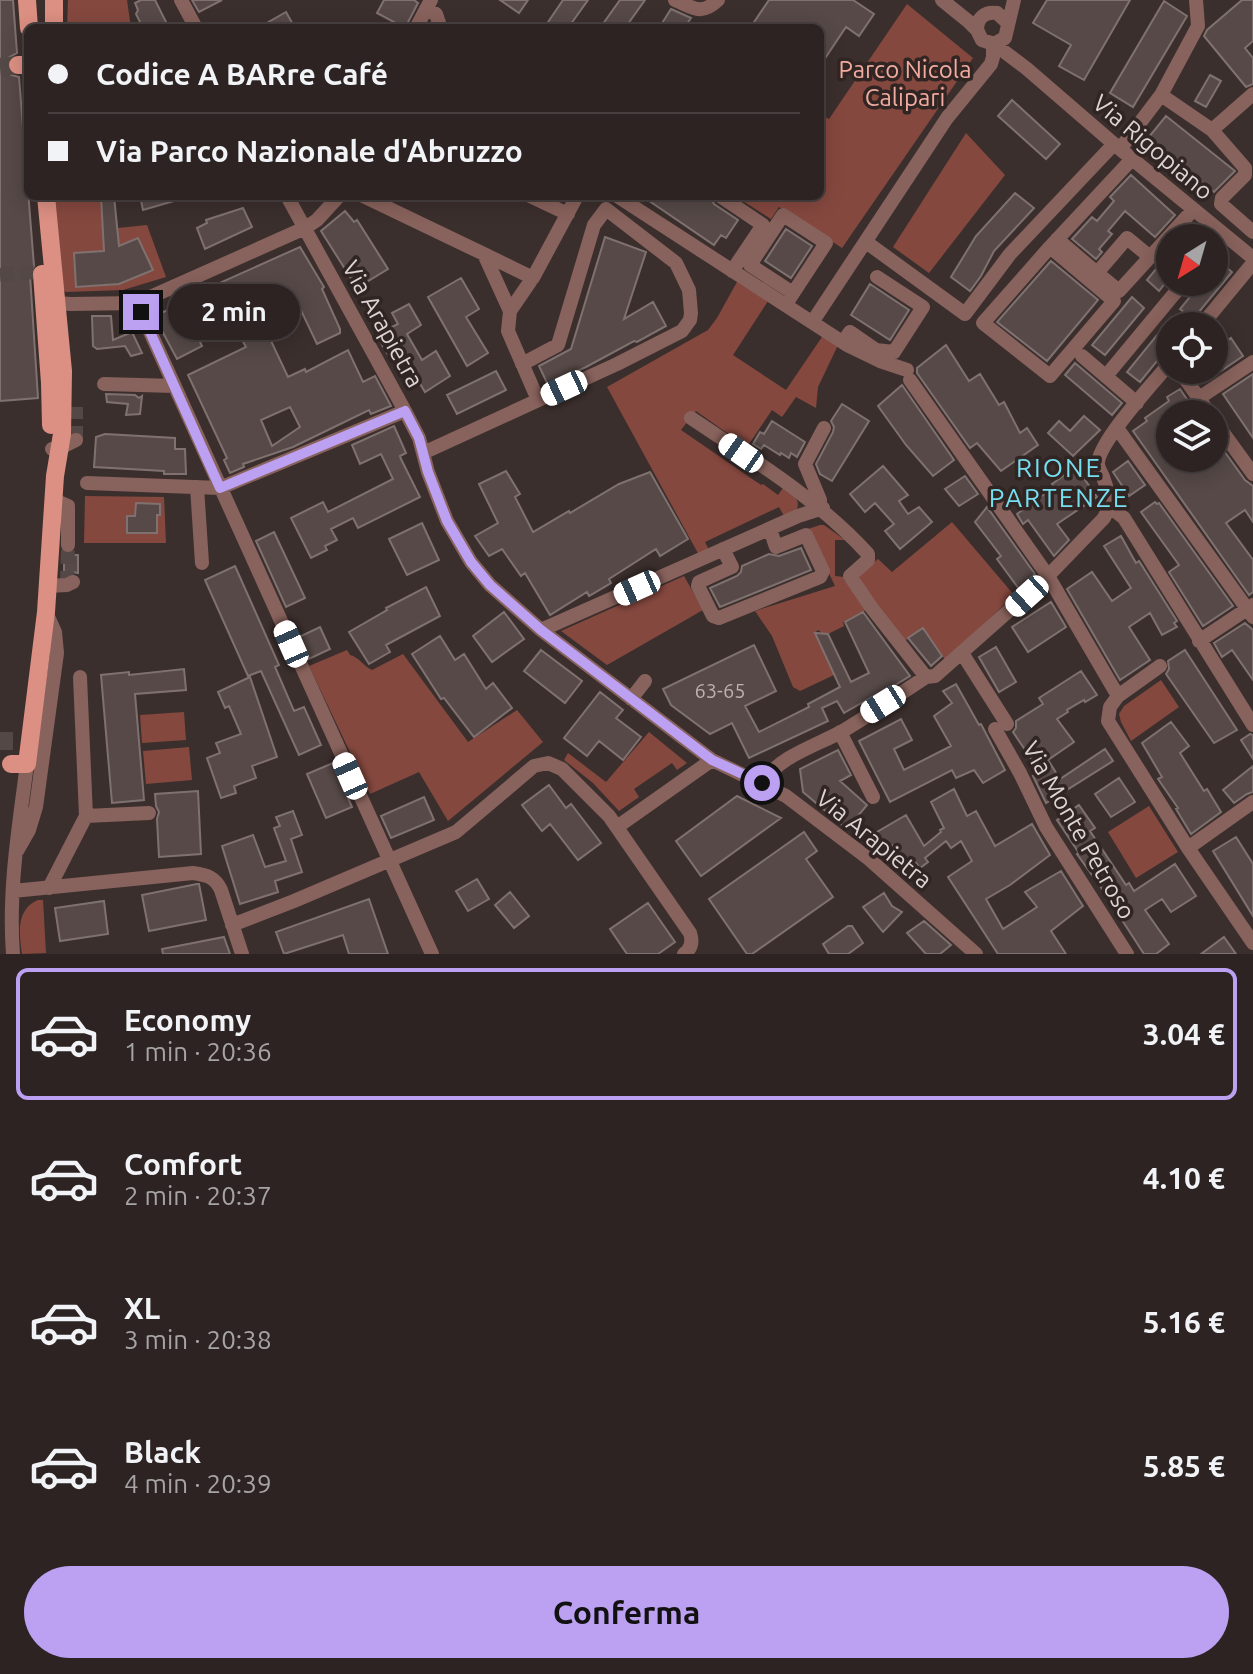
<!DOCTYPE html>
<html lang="it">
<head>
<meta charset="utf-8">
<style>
  :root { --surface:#2c2322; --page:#382f2f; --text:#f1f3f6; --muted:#a6a4a5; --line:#484040; --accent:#bca0f2 }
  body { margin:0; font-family:Ubuntu,sans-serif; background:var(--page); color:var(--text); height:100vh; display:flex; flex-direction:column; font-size:30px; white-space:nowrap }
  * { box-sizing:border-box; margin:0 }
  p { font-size:26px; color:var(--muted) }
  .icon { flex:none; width:44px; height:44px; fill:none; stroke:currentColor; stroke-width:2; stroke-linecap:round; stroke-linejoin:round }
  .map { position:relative; height:954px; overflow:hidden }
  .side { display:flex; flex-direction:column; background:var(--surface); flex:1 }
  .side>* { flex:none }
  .banner { position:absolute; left:24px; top:24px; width:800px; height:176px; border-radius:12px; box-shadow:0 4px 20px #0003,0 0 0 2px var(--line); display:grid; align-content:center; height:176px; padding:0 24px; background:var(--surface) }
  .needle { width:52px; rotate:217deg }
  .fabs { position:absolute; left:1156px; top:224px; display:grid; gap:16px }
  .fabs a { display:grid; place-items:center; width:72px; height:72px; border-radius:50%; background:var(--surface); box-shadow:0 4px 20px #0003,0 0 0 2px var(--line); font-size:40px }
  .end { position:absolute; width:36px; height:36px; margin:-18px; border:10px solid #bca0f2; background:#111; box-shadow:0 0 0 4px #111 }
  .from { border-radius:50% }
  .bubble { position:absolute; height:56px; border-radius:28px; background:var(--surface); box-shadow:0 4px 20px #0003,0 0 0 2px var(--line); font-size:26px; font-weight:700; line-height:56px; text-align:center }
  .car { position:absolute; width:24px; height:48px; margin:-24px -12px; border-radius:10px; box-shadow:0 0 6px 2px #0007; background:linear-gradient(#fff 24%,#345 0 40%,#fff 0 76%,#345 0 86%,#fff 0) }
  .banner b { display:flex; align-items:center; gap:28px; height:76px; font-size:30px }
  .banner b+b { border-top:2px solid var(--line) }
  .banner i { width:20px; height:20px; background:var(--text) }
  ul { padding:14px 0 0; list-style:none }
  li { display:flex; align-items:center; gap:24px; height:132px; margin:0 16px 12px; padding:0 8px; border:4px solid transparent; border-radius:12px }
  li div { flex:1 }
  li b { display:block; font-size:30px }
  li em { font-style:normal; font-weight:700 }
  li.on { border-color:var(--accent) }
  li>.icon { width:72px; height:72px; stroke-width:1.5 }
  .cta { display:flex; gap:16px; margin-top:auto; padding:16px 24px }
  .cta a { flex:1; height:92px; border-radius:48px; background:var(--accent); color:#111; font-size:32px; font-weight:700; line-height:92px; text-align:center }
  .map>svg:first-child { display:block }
  .green { fill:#85483f }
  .building { fill:#564947; stroke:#7f716f; stroke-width:2; fill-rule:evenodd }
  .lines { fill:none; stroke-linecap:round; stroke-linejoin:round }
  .minor-tunnel { stroke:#534846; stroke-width:14; stroke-dasharray:14 7; stroke-linecap:butt }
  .major-tunnel { stroke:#534846; stroke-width:18; stroke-dasharray:18 9; stroke-linecap:butt }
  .minor { stroke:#88625c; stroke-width:14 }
  .major { stroke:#dc8f83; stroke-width:18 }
  .route { stroke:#bca0f2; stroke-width:10 }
  .labels { text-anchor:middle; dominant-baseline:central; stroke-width:7; stroke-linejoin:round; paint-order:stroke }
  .number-label { font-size:20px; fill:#bbb2b1 }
  .park-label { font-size:24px; fill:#f2ab9f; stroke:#312524 }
  .street-label { font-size:24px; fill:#ddd5d4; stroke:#312524 }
  .neighbourhood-label { font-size:26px; letter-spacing:2px; fill:#75deef; stroke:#312524 }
</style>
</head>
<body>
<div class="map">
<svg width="1253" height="954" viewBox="0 0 1253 954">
  <rect width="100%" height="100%" fill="#3b2f2d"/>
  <path class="green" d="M68,0H127L131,28H67Z
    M907,4L973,58L842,248L779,207L771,219L735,196H820V114L829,119Z
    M966,133L1005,175L929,273L893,247Z
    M78,196H101L104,239H118V228L147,225L166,277L123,290L66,292L63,290L54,199Z
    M737,282L768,301L733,355L786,390L824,334L839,343L818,387L816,408L796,397L782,417L772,410L747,447L696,411L681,430L761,485L763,484L778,495L783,488C791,494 801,498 797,509L784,516L779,507L705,542L709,550L699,555L607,387L708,330L717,318Z
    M85,496L164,497L166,543H84Z
    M952,522L1014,595L946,661L923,628L903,642L855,578L878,559L892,572Z
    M820,525H824L845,540H835V576L844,577V581L848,578L868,609L843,622L844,626L828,634L821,633L819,630L815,632L834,675L800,691L793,687L772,636L755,611L835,586L808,529Z
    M684,576L703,610L607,665L561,631Z
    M347,650L350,655C359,657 363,666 372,670L403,654L468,742L517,710L543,742L448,821L419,772L370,794L309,666Z
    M1161,680L1179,707L1131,741L1121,722L1119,714L1124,706Z
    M184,712L186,740L142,743L140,715Z
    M649,732L687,763L677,770L672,763L634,789L639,797L619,811L593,783L564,760L568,753L606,782Z
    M189,747L192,780L146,784L143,751Z
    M1149,806L1178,852L1136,878L1108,832Z
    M38,900H43L46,953L22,954C19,934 16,909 38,900Z"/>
  <path class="building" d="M0,0H13L17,53L8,58L6,66L11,75L19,77L34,266L30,275L38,398L0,401Z
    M141,0H155L169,28H143L136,14L138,10L135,3Z
    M192,0H222L199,12Z
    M384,0H414L418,3L405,28L377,13Z
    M500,0H528L519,13Z
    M563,0H588L568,28H544Z
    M620,0H645L625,28H600Z
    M769,0H853L874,14L859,36L846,27L820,66V28H750Z
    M1047,0H1130L1084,80L1059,66L1071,45L1033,23Z
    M1242,0H1253V41L1245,48L1253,58V84L1246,87L1204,36L1207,30Z
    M1164,1L1187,16L1133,107L1110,93Z
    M671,9L691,18L684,28H659Z
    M286,12L295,28H258Z
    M1210,75L1221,81L1206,107L1195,101Z
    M1012,100L1060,144L1046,159L998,116Z
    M1166,116L1235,171L1214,192L1148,138Z
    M1131,175L1175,215L1155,237L1125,211L1108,231L1112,234L1099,249L1102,252L1096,259L1072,239L1092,217L1097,221L1114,201L1110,197Z
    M1015,193L1034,208L994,251L981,276L970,291L951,277L976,236Z
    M101,196H114L119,246L138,238L153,270L119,284L76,287L74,253L104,251Z
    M140,196H181V199L143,210Z
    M642,196H710L714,204L738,220L726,238L721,235L714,245Z
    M243,208L252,227L205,249L197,228L207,223L206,220Z
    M345,211L354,222L357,220L388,269L357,288L321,231Z
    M786,229L812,246L791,278L765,261Z
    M605,237L646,252L624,319L653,302L666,326L637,342L634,341L586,367L548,385L539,366L571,349Z
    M300,247L324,287L322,289L340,329V333L317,344L298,304L291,309L289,306L268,315L269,321L263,324L288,377L305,369L306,372L348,350L363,382L375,376L391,406L371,414L369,410L293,447L243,464L244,467L230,473L224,460L227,458L188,375L246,347L213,286ZM290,407L300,427L272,446L261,420Z
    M1170,252V277L1159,291L1147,280Z
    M1051,261L1098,300L1047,361L997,322Z
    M1219,261L1232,272L1193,319L1180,309L1202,282H1214V267Z
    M461,278L479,309L466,317L488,353L467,366L428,297Z
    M870,284L909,310L890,340L851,315Z
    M198,297L206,318L192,324L202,346L177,359L154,316Z
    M1132,297L1144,308L1105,355L1092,345Z
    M409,304L421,325L407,334L422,360L436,351L450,376L425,392L401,352L390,358L376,335L398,324L392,313Z
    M92,316H111L113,340L132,332L142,353L131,356L125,346L97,349L93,346Z
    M1170,319V345L1140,382L1127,372Z
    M1231,338L1243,356L1212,377L1207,370H1214V349Z
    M946,345L969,381L980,374L999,405L1004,402L1020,433L1027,428L1038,445L1001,471L977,443L970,448L917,373V368Z
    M1075,363L1122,403L1112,415L1065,375Z
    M496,371L506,390L457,414L447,395Z
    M1253,374V438L1223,394Z
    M902,385L954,460L933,476L906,445L878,406Z
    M1180,389L1197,414H1170V458H1189L1199,472L1214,461V437L1245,480L1253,486V522L1245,510L1226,523L1253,560V592L1249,595L1133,431L1147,421L1145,418L1169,401L1167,397Z
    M106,394L135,395L139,398L142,396L140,414L126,415L128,404L107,402Z
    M842,404L869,421L832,481L820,474L816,464L833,432L834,427L831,421Z
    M1084,416L1100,430L1073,456L1048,433L1059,421L1070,431Z
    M772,421L805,442L797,457L791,453L789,458L781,453L780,455L764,445L761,449L753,444L760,432L764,434Z
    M394,426L406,453L400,456L401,459L420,497L358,528L353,518L331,529L337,540L325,546L327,550L311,558L291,518L323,502L328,512L393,479L381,454L360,464L352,445Z
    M105,434L175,438V449H185L186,474H164V471L94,467L96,437Z
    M1128,461L1145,485L1129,496L1113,472Z
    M883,466L908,495L899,501L908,514L919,507L932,522L900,549L885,531L894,524L875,503L865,512L850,494Z
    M1076,467L1097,497L1057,524L1069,540L1054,556L1028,520L1023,524L1017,514L1054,487L1052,484Z
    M506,471L520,494L515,497L533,532L569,511L570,513L619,484L650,472L688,539L660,556L656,549L609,579L611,583L589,596L587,592L550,615L525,573L521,576L502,549L489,556L475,536L498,523L479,484Z
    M965,476L978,494L959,506L945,489Z
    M1155,502L1157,504L1159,503L1233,606L1203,626L1169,572L1179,565L1141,512Z
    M136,503L160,504V515H157V533H127V516H135Z
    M987,507L1035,574L1019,589L997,559L1001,556L975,522Z
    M422,523L439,560L407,575L389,539Z
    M274,532L305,598L286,607L256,541Z
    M1121,536L1136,563L1139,561L1177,621L1174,623L1177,627L1162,635L1150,613L1129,627L1150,660L1120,680L1067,589L1092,572L1112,601L1131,588L1104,546Z
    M801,548L811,570L720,607L710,588L737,576L741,572L742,566L769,554L779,556Z
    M64,555H78V573L73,572L64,575Z
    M235,566L279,665L275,667L294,711L304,707L321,745L299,755L261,671L248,676L205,580Z
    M426,587L440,616L386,645L390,652L369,664L349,632L387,610L386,608Z
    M1051,602L1066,627L1028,652L1012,627Z
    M504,612L524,639L492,662L473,636Z
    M863,612L910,676L892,687L891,686L844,713L837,701L822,708L828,721L749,758L732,723L710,734L671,705L663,689L754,645L776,691L745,706L759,732L809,707L808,704L840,687L815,633L828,634L851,682L869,673L845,622Z
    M1245,623L1253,630V680L1232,650L1222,657L1214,643Z
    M320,627L330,649L309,659L299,637Z
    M923,628L942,656L931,666L908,638Z
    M440,636L455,660L464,654L486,689L493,683L512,708L474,737L444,698L441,699L412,654Z
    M996,647L1016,682L999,692L979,657Z
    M541,650L582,681L565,703L524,671Z
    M1185,650L1237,730L1214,743L1166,674L1169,669L1168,661Z
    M184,669L186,690L135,694L144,800L112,803L101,675L129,672V675Z
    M1081,671L1097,695L1085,702L1084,700L1067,710L1068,712L1057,719L1074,742L1048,760L1060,779L1105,749L1113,761L1046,803L1033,776L1040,772L1013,732L1016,728V721L1043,704L1039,698Z
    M250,677L277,757L252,766L256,778L234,786L236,793L221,798L207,758L220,753L216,743L241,734L229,706L225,708L218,692Z
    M956,684L979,725L981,724L1005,770L983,783L974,770L956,778L952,770L890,802L859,741L901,719L912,740L894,749L904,770L951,746L934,716L952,703L943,691Z
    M600,692L623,710L616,718L641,737L623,760L599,741L587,756L564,738Z
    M1171,722L1189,746L1180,753L1204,791L1207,789L1221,812L1191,834L1176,809L1178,808L1158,779L1162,777L1142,743Z
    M1250,734L1253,735V759L1241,740Z
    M838,750L851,775L840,781L867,805L847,829L803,792L800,769Z
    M333,763L352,807L326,818L307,774Z
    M1253,766V792L1247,794L1234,803L1223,790Z
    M1119,778L1135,802L1111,817L1095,794Z
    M549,785L566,808L571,804L601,843L578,860L550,824L542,831L522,805Z
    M954,789L967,816L976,811L995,846L1032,824L1050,855L1010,885L986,899L1003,929L1037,907L1025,892L1061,871L1083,906L1051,931L1066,954H998L948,877L972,861L961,841L951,848L946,841L925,858L928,862L920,868L916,863L910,868L892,845L881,852L872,835L906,815L924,846L941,832L940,830L944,828L931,802Z
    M198,791L201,854L159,857L157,819L159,812L156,806L155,794Z
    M737,796L781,818L701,876L676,841Z
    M424,797L434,820L391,838L381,816Z
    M1079,805L1095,828L1090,831L1126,885L1129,883L1134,891L1175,864L1196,896L1171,912L1162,899L1145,910L1169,944L1156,954H1144L1100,886L1077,854L1079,853L1057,820Z
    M293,811L302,835L291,839L302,872L275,881L278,892L240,904L222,846L253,835L265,867L286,861L274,828L280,826L276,817Z
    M804,832L817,851L806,859L833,897L752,954H747L709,899Z
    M1236,837L1253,864V916L1213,851Z
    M477,879L489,899L468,911L456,891Z
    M197,884H199L206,920L149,931L142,895Z
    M510,892L529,916L514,928L495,905Z
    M884,893L892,906L902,912L883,932L863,907Z
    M369,899L388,954H349L343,935L284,954L276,932Z
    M104,901L108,934L60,941L55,908Z
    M648,903L675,942L658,954H627L610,929Z
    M924,921L951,945L940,954H926L907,933Z
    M848,926H852L863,943L848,954H829L823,944Z
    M224,937L230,954H163L162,949Z
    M1224,937L1236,954H1201Z"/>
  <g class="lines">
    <path class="minor-tunnel" d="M0,275L34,272
      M76,440V407
      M67,585L68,545"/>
    <path class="major-tunnel" d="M0,67L18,65
      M0,741H13"/>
    <path class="minor" d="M181,0L196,28
      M675,0C694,8 701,16 718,0
      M942,0L968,21L977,30L982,40L994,44L1005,38L1014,0
      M426,9L436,14L439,23L437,28
      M416,28L431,0
      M977,30C977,18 985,11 997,13L1007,22
      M994,44L1026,68L1114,144L1253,258
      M1161,95L1212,130L1253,94
      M1212,130L1245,168V175L1222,198L1221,204L1253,232
      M1120,149L1161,95L1198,26L1196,0
      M287,196L405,411L419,438L428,472L447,521L471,562L490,585L541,630L712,760L786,796L869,859L976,954
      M363,196L484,254L510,311
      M530,196L568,214
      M617,196L847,345L880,361L907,370
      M720,196L763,225L732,271
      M1057,239L1097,273
      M866,242L965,314L1010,254L1114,144
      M1050,247L1114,301L1050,376L983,323L1050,247L1132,159
      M484,254L533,278
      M1150,257L1127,238L1097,273L1119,291L1193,210
      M50,299L57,303L71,304L137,303L305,228L317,220L339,196
      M137,303L432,954
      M786,304L826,243L783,215L750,265L793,293
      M813,321L947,118L991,64L993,57V44
      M1201,326L1253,263
      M843,342L850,332L876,350L894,352L923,307L877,277
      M1082,356L1137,403
      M1179,370L1210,414
      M1106,376L1184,282
      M910,380L1048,576L1118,696L1110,707L1108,721L1188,848L1253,943
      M104,384L175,386
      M1199,398L1253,362
      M538,400L508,331L510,311L534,276L577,196
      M691,418C752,459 818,499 868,554V560L850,576L871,607L926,677
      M1214,420L1253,474
      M1117,428L1253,617
      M52,449L60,448L76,440
      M423,453L617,364L682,331L690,320L691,313L689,290L676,263L606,209L594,225L558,345L522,364
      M87,483L220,488L405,411
      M197,487L202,563
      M54,500L68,506V545
      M1110,507L1124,518L1253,725
      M820,510V500L805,464L824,428
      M723,549L732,567L699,582L698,586L713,616L719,618L820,577L823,571L806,535L776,547L770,529
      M48,586L67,585L73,582
      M541,630L798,516L823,508
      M1199,641L1253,605
      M962,653L1007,724
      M1118,696L1160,666
      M631,699L645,681
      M995,729L1020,773L1046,827L1127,954
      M840,732L873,797
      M762,783C780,756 813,747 841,732C870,715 898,695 926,677L935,676L1048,576L1104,518C1113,501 1109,495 1103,477C1101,473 1099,469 1098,465C1096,444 1155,381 1170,363
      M86,816L149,813
      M617,827L712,760
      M1188,848L1253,802
      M17,851L29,830L36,807L57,653L55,632L46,612
      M49,888L86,816L80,677
      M13,891L193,873C207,875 215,877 221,890L242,954
      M232,925L294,901L456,832L534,766L548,763L562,769L609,816L690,933C693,942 691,949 684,954
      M13,954C8,891 19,826 27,764"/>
    <path class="major" d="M27,0L29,28
      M54,0V28
      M18,65H28
      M42,274L50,383L51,425
      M11,764H27L46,612L55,476L62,434L63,371L46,196"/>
  </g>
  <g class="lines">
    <path class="route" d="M141,312L220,488L405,411L419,438L428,472L447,521L471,562L490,585L541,630L712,760L762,783"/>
  </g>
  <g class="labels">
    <g class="number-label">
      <text x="720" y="690">63-65</text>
    </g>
    <g class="park-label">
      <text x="905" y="69">Parco Nicola<tspan x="905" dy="28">Calipari</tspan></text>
    </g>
    <g class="street-label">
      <text transform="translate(1153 147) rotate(40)">Via Rigopiano</text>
      <text transform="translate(383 324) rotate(61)">Via Arapietra</text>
      <text transform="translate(1079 830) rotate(60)">Via Monte Petroso</text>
      <text transform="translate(874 839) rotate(39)">Via Arapietra</text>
    </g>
    <g class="neighbourhood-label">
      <text x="1059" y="467">RIONE<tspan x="1059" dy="30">PARTENZE</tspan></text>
    </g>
  </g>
</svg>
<div class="fabs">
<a><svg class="needle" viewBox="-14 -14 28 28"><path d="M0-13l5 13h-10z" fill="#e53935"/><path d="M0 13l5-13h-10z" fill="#a6a4a5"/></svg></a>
<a><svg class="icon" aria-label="locate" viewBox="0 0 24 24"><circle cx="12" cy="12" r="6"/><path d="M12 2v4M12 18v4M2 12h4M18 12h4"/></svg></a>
<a><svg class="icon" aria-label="layers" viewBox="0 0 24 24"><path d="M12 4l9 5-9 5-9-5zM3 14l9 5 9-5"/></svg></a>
</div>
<i class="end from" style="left:762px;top:783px"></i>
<i class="end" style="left:141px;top:312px"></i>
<div class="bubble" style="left:168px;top:284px;width:132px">2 min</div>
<i class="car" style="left:564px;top:388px;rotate:245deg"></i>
<i class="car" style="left:741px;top:453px;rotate:305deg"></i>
<i class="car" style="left:637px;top:588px;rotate:246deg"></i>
<i class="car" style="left:1027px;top:596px;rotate:228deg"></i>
<i class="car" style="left:291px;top:644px;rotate:336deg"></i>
<i class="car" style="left:883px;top:704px;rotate:238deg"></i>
<i class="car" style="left:350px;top:776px;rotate:336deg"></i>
<div class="banner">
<b><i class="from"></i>Codice A BARre Café</b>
<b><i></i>Via Parco Nazionale d'Abruzzo</b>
</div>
</div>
<section class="side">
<ul>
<li class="on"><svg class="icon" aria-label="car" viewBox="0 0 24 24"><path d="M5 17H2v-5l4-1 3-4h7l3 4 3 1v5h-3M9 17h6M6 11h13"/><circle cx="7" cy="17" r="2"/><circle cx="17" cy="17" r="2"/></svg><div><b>Economy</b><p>1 min · 20:36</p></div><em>3.04 €</em></li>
<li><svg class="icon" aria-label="car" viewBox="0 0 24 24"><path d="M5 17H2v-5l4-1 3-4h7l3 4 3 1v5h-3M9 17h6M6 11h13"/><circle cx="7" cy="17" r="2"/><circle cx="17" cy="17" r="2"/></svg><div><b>Comfort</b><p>2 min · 20:37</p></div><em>4.10 €</em></li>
<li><svg class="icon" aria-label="car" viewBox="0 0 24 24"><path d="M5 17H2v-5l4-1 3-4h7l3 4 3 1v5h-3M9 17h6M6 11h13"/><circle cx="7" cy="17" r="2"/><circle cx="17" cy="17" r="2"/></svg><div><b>XL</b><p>3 min · 20:38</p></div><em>5.16 €</em></li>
<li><svg class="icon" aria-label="car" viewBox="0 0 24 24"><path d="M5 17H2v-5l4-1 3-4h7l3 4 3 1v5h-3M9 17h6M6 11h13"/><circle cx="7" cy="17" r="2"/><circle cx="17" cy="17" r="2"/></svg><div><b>Black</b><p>4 min · 20:39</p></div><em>5.85 €</em></li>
</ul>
<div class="cta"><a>Conferma</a></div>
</section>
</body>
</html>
